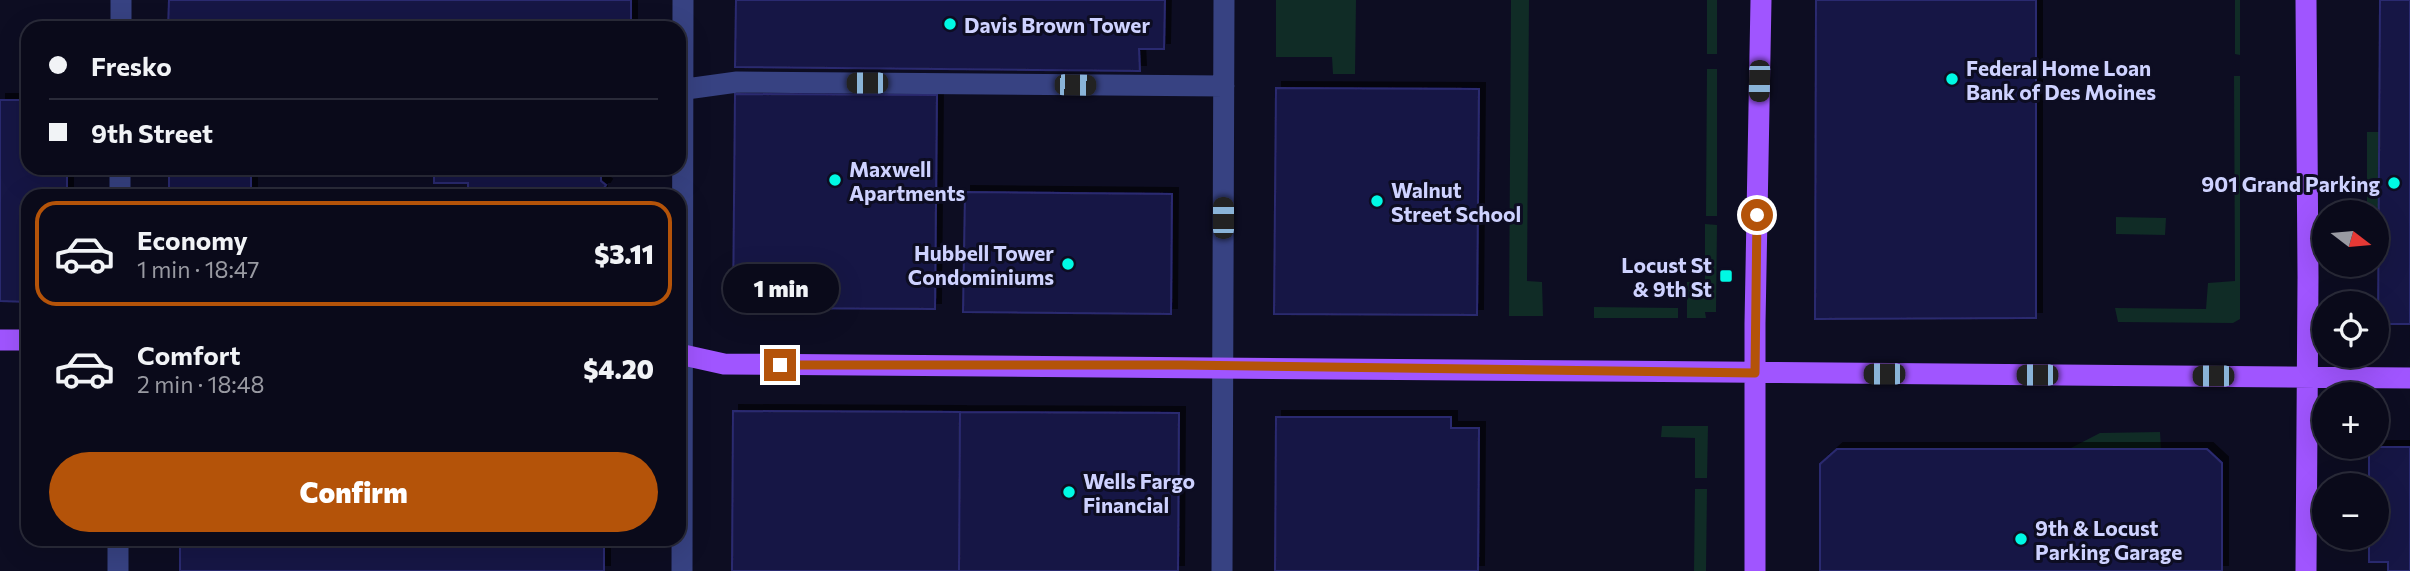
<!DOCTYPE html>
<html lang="en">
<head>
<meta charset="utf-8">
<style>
  :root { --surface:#0a0a1a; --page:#131323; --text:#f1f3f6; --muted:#999aa2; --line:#2a2b39; --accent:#b45309 }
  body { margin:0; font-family:Commissioner,sans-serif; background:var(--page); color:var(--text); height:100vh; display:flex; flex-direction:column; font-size:26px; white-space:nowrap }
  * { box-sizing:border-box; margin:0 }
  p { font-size:23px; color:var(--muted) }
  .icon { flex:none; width:38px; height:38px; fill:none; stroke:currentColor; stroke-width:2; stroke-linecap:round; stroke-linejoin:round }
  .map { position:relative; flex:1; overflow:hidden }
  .drawer { position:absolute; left:21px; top:189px; width:665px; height:357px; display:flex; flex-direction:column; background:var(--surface); border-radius:21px; box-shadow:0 7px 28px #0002,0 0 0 2px var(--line) }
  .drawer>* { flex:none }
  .guide { position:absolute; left:21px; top:21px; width:665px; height:154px; border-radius:21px; box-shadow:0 7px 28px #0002,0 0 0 2px var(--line); display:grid; align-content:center; height:154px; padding:0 28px; background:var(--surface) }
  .needle { width:46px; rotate:106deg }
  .controls { position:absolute; left:2312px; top:200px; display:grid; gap:14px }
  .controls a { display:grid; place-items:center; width:77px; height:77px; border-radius:50%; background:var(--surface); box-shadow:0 7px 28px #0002,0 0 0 2px var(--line); font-size:35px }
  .end { position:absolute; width:32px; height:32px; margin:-16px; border:9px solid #b45309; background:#fff; box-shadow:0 0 0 4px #fff }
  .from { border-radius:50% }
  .bubble { position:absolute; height:49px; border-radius:24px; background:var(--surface); box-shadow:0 7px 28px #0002,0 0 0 2px var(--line); font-size:23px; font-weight:800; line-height:49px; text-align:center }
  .car { position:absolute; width:21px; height:42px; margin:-21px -10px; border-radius:9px; box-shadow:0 0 5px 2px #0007; background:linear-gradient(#222 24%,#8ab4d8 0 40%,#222 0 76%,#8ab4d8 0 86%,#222 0) }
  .guide b { display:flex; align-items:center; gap:24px; height:66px; font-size:26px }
  .guide b+b { border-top:2px solid var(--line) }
  .guide i { width:18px; height:18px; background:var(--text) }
  ul { padding:12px 0 0; list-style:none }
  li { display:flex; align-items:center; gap:21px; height:105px; margin:0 14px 10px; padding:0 14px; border:4px solid transparent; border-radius:21px }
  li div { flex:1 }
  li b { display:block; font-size:26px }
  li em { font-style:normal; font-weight:800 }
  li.current { border-color:var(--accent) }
  li>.icon { width:63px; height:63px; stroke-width:1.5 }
  .cta { display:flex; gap:14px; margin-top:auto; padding:14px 28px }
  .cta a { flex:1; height:80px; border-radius:42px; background:var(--accent); color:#fff; font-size:28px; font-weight:800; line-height:80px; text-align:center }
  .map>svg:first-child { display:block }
  .green { fill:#102c26 }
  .building { fill:#191944; stroke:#2b2a70; stroke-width:2; filter:url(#shadow) }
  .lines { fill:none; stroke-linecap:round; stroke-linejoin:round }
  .minor { stroke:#374282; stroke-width:21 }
  .major { stroke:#a055ff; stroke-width:21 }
  .route { stroke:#b45309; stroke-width:9 }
  .poi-dot { fill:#00f9e4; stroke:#0d0d22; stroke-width:2.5 }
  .labels { text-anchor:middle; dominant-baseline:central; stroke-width:6; stroke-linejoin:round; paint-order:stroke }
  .poi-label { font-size:21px; font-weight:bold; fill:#ced2ff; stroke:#0d0d22; text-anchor:start }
</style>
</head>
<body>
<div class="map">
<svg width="2410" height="571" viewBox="0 0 2410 571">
  <defs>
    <filter id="shadow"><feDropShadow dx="6" dy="-6" stdDeviation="0" flood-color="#0009"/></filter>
  </defs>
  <rect width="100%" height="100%" fill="#0d0d22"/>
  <path class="green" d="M1276,0H1356L1355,74H1333L1332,57H1276Z
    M1511,0H1529L1527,281L1542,282L1543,316H1509Z
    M1707,0H1717V54H1707Z
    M2235,0H2240V55L2235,54Z
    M1707,69H1717V216H1706Z
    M2234,76H2240V319L2233,323L2118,322L2115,308L2206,309L2208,283L2235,281Z
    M2367,132H2379V233H2377L2376,212H2367Z
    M2116,217L2166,218L2165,235L2116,234Z
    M1705,224L1717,225L1716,312H1705L1706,318H1687V282H1705Z
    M1594,307L1678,308V318H1594Z
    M1662,426H1708L1707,478H1695V438L1661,437Z
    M2160,432L2161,449H2069L2100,433Z
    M1695,489H1707L1706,571H1694Z"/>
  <path class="building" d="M169,0H631V28H168Z
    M736,0H1165L1164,49H1139L1140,71L735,67Z
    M1816,0H2036V318L1815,319Z
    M2380,0H2410V324H2378Z
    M1276,88L1479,89L1477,315L1274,314Z
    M735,94L937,95L935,309L733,308Z
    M0,100H28V168H67V196H28V302L0,301Z
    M169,168H251V196H169Z
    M434,168H601V181L606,185L604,188H601V196H468V183H434Z
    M965,192L1172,194L1171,314L963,312Z
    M733,411L960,412L959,571H732Z
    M960,412L1179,413L1178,571H959Z
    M1276,417H1451V428H1479L1478,571H1275Z
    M2369,447H2410V571H2388V562H2369V537H2376V485H2369Z
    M1837,449H2207L2222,463V571H1820V464Z
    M180,539H604V571H180Z"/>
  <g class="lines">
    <path class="minor" d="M121,28V0
      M679,90L737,82L1224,86
      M120,196V168
      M118,571V539
      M682,571L683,0
      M1222,571L1224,0"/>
    <path class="major" d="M2306,0L2308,277L2306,571
      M0,340H28
      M679,354L724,364C1286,366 1848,375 2410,378
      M1755,571V323L1761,0"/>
  </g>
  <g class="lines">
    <path class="route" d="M780,365H1182L1755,373L1757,215"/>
  </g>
  <g class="poi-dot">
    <circle cx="950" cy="24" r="7"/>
    <circle cx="1952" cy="79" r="7"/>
    <circle cx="835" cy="180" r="7"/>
    <circle cx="2394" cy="183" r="7"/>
    <circle cx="1377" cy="201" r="7"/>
    <circle cx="1068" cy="264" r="7"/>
    <rect x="1719" y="269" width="14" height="14" rx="3.5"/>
    <circle cx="1069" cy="492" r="7"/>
    <circle cx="2021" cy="539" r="7"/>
  </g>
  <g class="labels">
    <g class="poi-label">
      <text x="964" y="24">Davis Brown Tower</text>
      <text x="1966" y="67">Federal Home Loan<tspan x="1966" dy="24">Bank of Des Moines</tspan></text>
      <text x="849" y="168">Maxwell<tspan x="849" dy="24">Apartments</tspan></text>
      <text x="2380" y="183" text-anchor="end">901 Grand Parking</text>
      <text x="1391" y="189">Walnut<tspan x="1391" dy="24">Street School</tspan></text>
      <text x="1054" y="252" text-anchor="end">Hubbell Tower<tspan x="1054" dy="24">Condominiums</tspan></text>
      <text x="1712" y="264" text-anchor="end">Locust St<tspan x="1712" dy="24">&amp; 9th St</tspan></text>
      <text x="1083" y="480">Wells Fargo<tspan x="1083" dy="24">Financial</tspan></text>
      <text x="2035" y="527">9th &amp; Locust<tspan x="2035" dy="24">Parking Garage</tspan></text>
    </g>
  </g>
</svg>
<div class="controls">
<a><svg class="needle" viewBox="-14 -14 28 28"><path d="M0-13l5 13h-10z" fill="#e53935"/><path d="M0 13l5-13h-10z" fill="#999aa2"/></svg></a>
<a><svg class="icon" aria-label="locate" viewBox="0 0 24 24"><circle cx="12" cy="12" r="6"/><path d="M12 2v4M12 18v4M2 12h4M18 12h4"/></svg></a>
<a>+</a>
<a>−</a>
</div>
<i class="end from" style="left:1757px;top:215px"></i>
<i class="end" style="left:780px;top:365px"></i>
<div class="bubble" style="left:723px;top:264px;width:116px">1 min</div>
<i class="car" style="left:1759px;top:81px;rotate:181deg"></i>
<i class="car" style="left:867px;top:83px;rotate:270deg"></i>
<i class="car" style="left:1075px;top:85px;rotate:91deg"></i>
<i class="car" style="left:1223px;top:218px;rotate:0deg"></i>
<i class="car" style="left:1884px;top:374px;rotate:270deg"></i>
<i class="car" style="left:2037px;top:375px;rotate:270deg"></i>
<i class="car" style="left:2213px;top:376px;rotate:270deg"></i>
<div class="guide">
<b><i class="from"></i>Fresko</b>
<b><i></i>9th Street</b>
</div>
<section class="drawer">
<ul>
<li class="current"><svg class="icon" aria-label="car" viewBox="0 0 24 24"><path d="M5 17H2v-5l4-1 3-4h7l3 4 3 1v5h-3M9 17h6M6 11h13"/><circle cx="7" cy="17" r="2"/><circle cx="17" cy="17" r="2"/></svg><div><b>Economy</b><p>1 min · 18:47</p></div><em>$3.11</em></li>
<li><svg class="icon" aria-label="car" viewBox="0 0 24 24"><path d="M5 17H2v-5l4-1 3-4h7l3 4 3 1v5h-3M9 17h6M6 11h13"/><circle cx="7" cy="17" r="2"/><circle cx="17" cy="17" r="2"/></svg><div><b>Comfort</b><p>2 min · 18:48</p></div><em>$4.20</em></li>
</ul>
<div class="cta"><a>Confirm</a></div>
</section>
</div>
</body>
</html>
